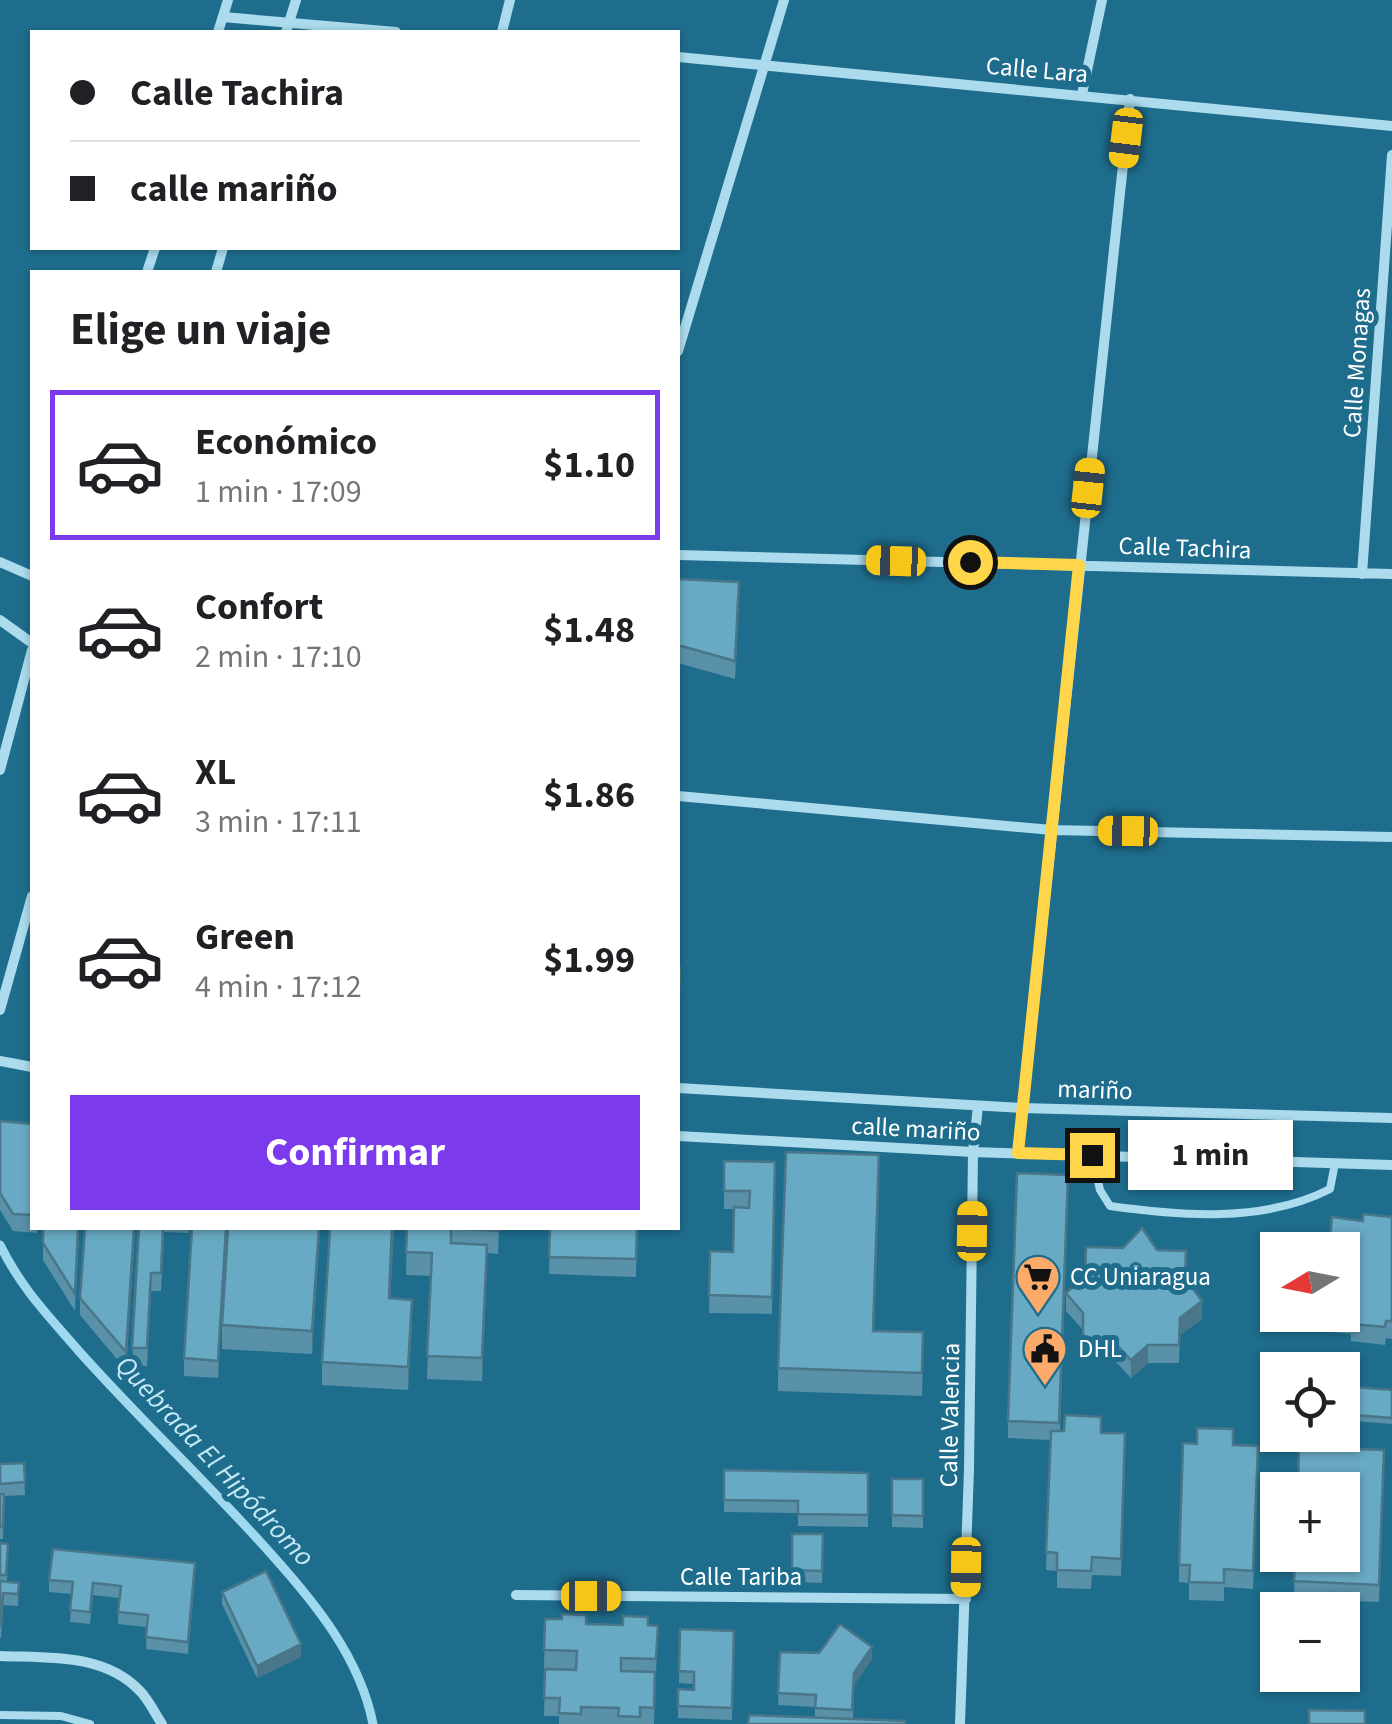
<!DOCTYPE html>
<html lang="es">
<head>
<meta charset="utf-8">
<style>
  :root { --surface:#fff; --page:#f2f2f2; --text:#202124; --muted:#757577; --line:#e0e0e0; --accent:#7c3aed }
  body { margin:0; font-family:"Source Sans 3",sans-serif; background:var(--page); color:var(--text); height:100vh; display:flex; flex-direction:column; font-size:38px; white-space:nowrap }
  * { box-sizing:border-box; margin:0 }
  p { font-size:32px; color:var(--muted) }
  .icon { flex:none; width:55px; height:55px; fill:none; stroke:currentColor; stroke-width:2; stroke-linecap:round; stroke-linejoin:round }
  .map { position:relative; flex:1; overflow:hidden }
  .details { position:absolute; left:30px; top:270px; width:650px; height:960px; display:flex; flex-direction:column; background:var(--surface); border-radius:0px; box-shadow:0 2px 8px #0004 }
  .details>* { flex:none }
  .guide { position:absolute; left:30px; top:30px; width:650px; height:220px; border-radius:0px; box-shadow:0 2px 8px #0004; display:grid; align-content:center; height:220px; padding:0 40px; background:var(--surface) }
  .needle { width:65px; rotate:260deg }
  .fabs { position:absolute; left:1260px; top:1232px; display:grid; gap:20px }
  .fabs a { display:grid; place-items:center; width:100px; height:100px; border-radius:0px; background:var(--surface); box-shadow:0 2px 8px #0004; font-size:50px }
  .end { position:absolute; width:45px; height:45px; margin:-22px; border:12px solid #ffd54a; background:#111; box-shadow:0 0 0 5px #111 }
  .from { border-radius:50% }
  .bubble { position:absolute; height:70px; border-radius:0px; background:var(--surface); box-shadow:0 2px 8px #0004; font-size:32px; font-weight:700; line-height:70px; text-align:center }
  .car { position:absolute; width:30px; height:60px; margin:-30px -15px; border-radius:12px; box-shadow:0 0 8px 2px #0007; background:linear-gradient(#f5c518 24%,#345 0 40%,#f5c518 0 76%,#345 0 86%,#f5c518 0) }
  .guide b { display:flex; align-items:center; gap:35px; height:95px; font-size:38px }
  .guide b+b { border-top:2px solid var(--line) }
  .guide i { width:25px; height:25px; background:var(--text) }
  ul { padding:0; list-style:none }
  li { display:flex; align-items:center; gap:30px; height:150px; margin:0 20px 15px; padding:0 20px; border:5px solid transparent; border-radius:0px }
  li div { flex:1 }
  li b { display:block; font-size:38px }
  li em { font-style:normal; font-weight:700 }
  li.current { border-color:var(--accent) }
  li>.icon { width:90px; height:90px; stroke-width:1.5 }
  h2 { padding:0 40px; font-size:45px; line-height:120px }
  .action { display:flex; gap:20px; margin-top:auto; padding:20px 40px }
  .action a { flex:1; height:115px; border-radius:0px; background:var(--accent); color:#fff; font-size:40px; font-weight:700; line-height:115px; text-align:center }
  .map>svg:first-child { display:block }
  .lines { fill:none; stroke-linecap:round; stroke-linejoin:round }
  .stream { stroke:#9fd9ee; stroke-width:9 }
  .lane { stroke:#abdbed; stroke-width:8 }
  .street { stroke:#abdbed; stroke-width:10 }
  .wall { fill:#5991a8 }
  .shaded-wall { fill:#497688 }
  .building { fill:#68a9c3; stroke:#497688; stroke-width:2.5 }
  .route { stroke:#ffd54a; stroke-width:12 }
  .labels { text-anchor:middle; dominant-baseline:central; stroke-width:10; stroke-linejoin:round; paint-order:stroke }
  .street-label { font-size:25px; fill:#fff; stroke:#1e6d8d }
  .poi-label { font-size:25px; fill:#fff; stroke:#1e6d8d; text-anchor:start }
  .water-label { font-size:28px; font-style:italic; fill:#c5e9f6; stroke:#1e6d8d }
</style>
</head>
<body>
<div class="map">
<svg width="1392" height="1724" viewBox="0 0 1392 1724">
  <rect width="100%" height="100%" fill="#1e6d8d"/>
  <g class="lines">
    <path class="stream" d="M0,1245C22,1289 46,1313 77,1349C140,1420 209,1484 272,1555C316,1604 360,1658 373,1724"/>
    <path class="lane" d="M1092,1155L1100,1190L1110,1206C1181,1216 1264,1223 1330,1189L1335,1163
      M0,1715L61,1716L90,1724"/>
    <path class="street" d="M223,17L396,32
      M218,32L228,0
      M286,32L296,0
      M502,32L510,0
      M678,57L1392,126
      M1082,94L1102,0
      M147,272L155,248
      M216,272L223,248
      M678,351L784,0
      M678,555L1392,574
      M0,562L32,576
      M1362,574L1392,155
      M0,620L32,643
      M0,770L32,650
      M678,796L1052,830L1392,837
      M0,1010L32,896
      M0,1061L32,1067
      M678,1088L1022,1108L1392,1118
      M678,1136L973,1152L1392,1165
      M1018,1153L1130,99
      M516,1595L966,1599
      M0,1656C48,1658 104,1653 140,1691C149,1700 155,1714 162,1724
      M960,1724L969,1469L973,1152L978,1106"/>
  </g>
  <path class="wall" d="M678,579L739,599L735,679L678,663Z
    M0,1121L32,1124V1228H38L37,1233L13,1231L0,1210Z
    M724,1161L775,1162L772,1314L709,1313L710,1251L733,1252L734,1209H724Z
    M879,1178L874,1331L923,1356L922,1396L778,1391V1368Z
    M1068,1192L1060,1431L1101,1433L1125,1451L1121,1576L1092,1575L1091,1589L1057,1588V1571L1046,1570L1050,1440L1008,1438V1421Z
    M1392,1217V1339L1386,1338L1385,1345L1351,1341V1334L1323,1331V1315H1342L1352,1284L1353,1273L1342,1271V1250L1363,1221Z
    M43,1228H79L75,1311L43,1260Z
    M135,1228L126,1370L80,1315V1298Z
    M139,1228H189V1233L164,1232L161,1291H151L147,1366L132,1365Z
    M227,1228L218,1378L184,1376V1358Z
    M320,1228L312,1354L222,1349V1325Z
    M394,1228L390,1298L412,1323L408,1390L322,1385V1362Z
    M407,1228H499L498,1254L487,1253L482,1381L427,1379L431,1276L406,1275Z
    M550,1228H637L636,1277L549,1274Z
    M1157,1250L1186,1279L1202,1319L1180,1335L1179,1363H1148L1131,1378L1114,1360H1083V1330L1066,1311V1293Z
    M1342,1386L1392,1390V1424L1342,1420Z
    M1233,1445L1258,1464L1253,1589L1224,1587V1601L1189,1600V1583L1179,1582V1565Z
    M24,1463L25,1495L4,1496L3,1539H0V1464Z
    M1384,1468L1379,1602L1294,1599L1295,1555Z
    M724,1470L868,1473V1527L798,1526V1513L724,1512Z
    M892,1479H923V1528L892,1527Z
    M792,1534H823L822,1583L792,1582Z
    M0,1543L8,1544L7,1582L19,1583L18,1606L3,1605L1,1638H0Z
    M195,1575L188,1654L146,1649L147,1627L118,1624L119,1598L93,1595L90,1624L70,1622L72,1594L49,1592V1580Z
    M222,1592L301,1657L257,1678L222,1604Z
    M545,1619L586,1624L658,1626L654,1724H559V1716H544L545,1669H576L544,1668Z
    M680,1629L734,1631L732,1720L678,1718V1689L694,1690V1684L679,1683Z
    M780,1652L872,1659L854,1685L853,1719L815,1718V1707L778,1705Z"/>
  <path class="shaded-wall" d="M134,1228H135L126,1370V1352Z
    M226,1228H227L218,1378V1361Z
    M319,1228H320L312,1354V1331Z
    M392,1228H394L389,1321V1298Z
    M487,1245V1268L482,1381V1358Z
    M412,1300V1323L408,1390V1367Z
    M1202,1301V1319L1180,1335V1318Z
    M1148,1345V1363L1131,1378V1360Z
    M195,1563V1575L188,1654V1642Z
    M301,1644V1657L257,1678V1666Z
    M872,1647V1659L854,1685L852,1722L854,1673Z"/>
  <path class="building" d="M678,579L739,582L735,661L678,645Z
    M678,967H680L678,1020Z
    M0,1121L32,1124V1215L13,1214L0,1193Z
    M786,1152L879,1155L873,1331L923,1332L922,1373L778,1368Z
    M724,1161L775,1162L772,1297L709,1295L710,1251L733,1252L734,1207L749,1208L750,1191H724Z
    M1017,1173L1068,1175L1059,1423L1008,1421Z
    M1363,1214L1392,1217V1321H1386L1385,1327L1351,1324L1352,1317L1335,1315H1342V1283L1352,1284L1355,1255L1342,1254V1250H1329L1332,1217L1363,1221Z
    M43,1228H78L75,1294L43,1243Z
    M85,1228H134L126,1352L80,1298Z
    M139,1228H163L161,1273H151L147,1348H132Z
    M192,1228H226L218,1361L184,1358Z
    M228,1228H319L312,1331L222,1325Z
    M330,1228H392L389,1298L412,1300L408,1367L322,1362Z
    M407,1228H498V1231L451,1228V1243L487,1245L482,1358L427,1356L432,1253L406,1252Z
    M550,1228H637L636,1259L549,1257Z
    M1142,1228L1157,1250L1186,1251L1185,1278L1202,1301L1180,1318L1179,1345H1148L1131,1360L1114,1342H1083V1313L1066,1293L1085,1277L1086,1247L1123,1248Z
    M1342,1386L1392,1390V1418L1342,1414Z
    M1065,1415L1101,1417V1433H1125L1121,1559L1092,1557L1091,1571L1057,1570V1553L1046,1552L1051,1431H1064Z
    M1197,1428L1233,1429V1445L1258,1446L1253,1571L1224,1569V1583L1189,1582L1190,1565H1179L1183,1443L1197,1444Z
    M1299,1447L1384,1450L1379,1585L1294,1581L1295,1555H1342V1490H1298Z
    M24,1463L25,1482L0,1484V1464Z
    M724,1470L868,1473V1515L798,1514V1501L724,1500Z
    M892,1479H923V1516L892,1515Z
    M0,1494H4L3,1527H0Z
    M792,1534H823L822,1571L792,1570Z
    M0,1543L8,1544L6,1575H0Z
    M53,1549L195,1563L188,1642L146,1637L148,1615L118,1612L121,1586L93,1583L90,1612L70,1610L73,1582L49,1580Z
    M266,1571L301,1644L257,1666L222,1592Z
    M0,1581L19,1583L18,1594L3,1593L1,1626H0Z
    M562,1614L586,1615V1624L623,1625V1616L648,1617V1625L658,1626L656,1659L621,1658V1671L655,1672L654,1708L640,1707V1717L618,1716L619,1708L581,1707V1714L559,1713L560,1698H544L545,1669L576,1670L577,1651L544,1650L545,1619H562Z
    M840,1624L872,1647L854,1673L852,1710L815,1708L816,1695L778,1693L780,1652L819,1653Z
    M680,1629L734,1631L732,1708L678,1706V1689L694,1690V1672L679,1671Z
    M1309,1710L1365,1711V1724H1309Z
    M749,1715L905,1721V1724H748Z"/>
  <g class="lines">
    <path class="route" d="M970,562L1079,565L1018,1153L1092,1155"/>
  </g>
  <defs>
    <symbol id="supermarket-pin" viewBox="-11 -11 22 30"><path d="M0 17L-7.5 6A9.5 9.5 0 1 1 7.5 6Z" fill="#fcaa6a" stroke="#1e6d8d"/><path d="M-6-5.5h2.5l.6 2H6L4.5 2H-2.5L-4.4-4H-6ZM-1.5 3.2a1.3 1.3 0 1 0 .1 0ZM3 3.2a1.3 1.3 0 1 0 .1 0Z" fill="#111"/></symbol>
    <symbol id="civic-pin" viewBox="-11 -11 22 30"><path d="M0 17L-7.5 6A9.5 9.5 0 1 1 7.5 6Z" fill="#fcaa6a" stroke="#1e6d8d"/><path d="M-.6-6.5H3V-4.5H.6V-3L4-1V1h2V6H-6V1h2V-1L-.6-3ZM-1.2 2.5V6h2.4V2.5Z" fill="#111"/></symbol>
  </defs>
  <g fill-rule="evenodd">
    <use href="#supermarket-pin" x="1013" y="1252" width="50" height="68"/>
    <use href="#civic-pin" x="1020" y="1324" width="50" height="68"/>
  </g>
  <g class="labels">
    <g class="street-label">
      <text transform="translate(1037 70) rotate(5)">Calle Lara</text>
      <text transform="translate(1357 363) rotate(-86)">Calle Monagas</text>
      <text transform="translate(1185 548) rotate(2)">Calle Tachira</text>
      <text transform="translate(1095 1090) rotate(2)">mariño</text>
      <text transform="translate(916 1129) rotate(3)">calle mariño</text>
      <text transform="translate(950 1415) rotate(-89)">Calle Valencia</text>
      <text x="741" y="1577">Calle Tariba</text>
    </g>
    <g class="poi-label">
      <text x="1070" y="1277">CC Uniaragua</text>
      <text x="1078" y="1349">DHL</text>
    </g>
    <g class="water-label">
      <text transform="translate(215 1461) rotate(47)">Quebrada El Hipódromo</text>
    </g>
  </g>
</svg>
<div class="fabs">
<a><svg class="needle" viewBox="-14 -14 28 28"><path d="M0-13l5 13h-10z" fill="#e53935"/><path d="M0 13l5-13h-10z" fill="#757577"/></svg></a>
<a><svg class="icon" aria-label="locate" viewBox="0 0 24 24"><circle cx="12" cy="12" r="6"/><path d="M12 2v4M12 18v4M2 12h4M18 12h4"/></svg></a>
<a>+</a>
<a>−</a>
</div>
<i class="end from" style="left:970px;top:562px"></i>
<i class="end" style="left:1092px;top:1155px"></i>
<div class="bubble" style="left:1128px;top:1120px;width:165px">1 min</div>
<i class="car" style="left:1126px;top:138px;rotate:187deg"></i>
<i class="car" style="left:1088px;top:488px;rotate:6deg"></i>
<i class="car" style="left:896px;top:561px;rotate:272deg"></i>
<i class="car" style="left:1128px;top:831px;rotate:271deg"></i>
<i class="car" style="left:972px;top:1231px;rotate:1deg"></i>
<i class="car" style="left:966px;top:1567px;rotate:181deg"></i>
<i class="car" style="left:591px;top:1596px;rotate:90deg"></i>
<div class="guide">
<b><i class="from"></i>Calle Tachira</b>
<b><i></i>calle mariño</b>
</div>
<section class="details">
<h2>Elige un viaje</h2>
<ul>
<li class="current"><svg class="icon" aria-label="car" viewBox="0 0 24 24"><path d="M5 17H2v-5l4-1 3-4h7l3 4 3 1v5h-3M9 17h6M6 11h13"/><circle cx="7" cy="17" r="2"/><circle cx="17" cy="17" r="2"/></svg><div><b>Económico</b><p>1 min · 17:09</p></div><em>$1.10</em></li>
<li><svg class="icon" aria-label="car" viewBox="0 0 24 24"><path d="M5 17H2v-5l4-1 3-4h7l3 4 3 1v5h-3M9 17h6M6 11h13"/><circle cx="7" cy="17" r="2"/><circle cx="17" cy="17" r="2"/></svg><div><b>Confort</b><p>2 min · 17:10</p></div><em>$1.48</em></li>
<li><svg class="icon" aria-label="car" viewBox="0 0 24 24"><path d="M5 17H2v-5l4-1 3-4h7l3 4 3 1v5h-3M9 17h6M6 11h13"/><circle cx="7" cy="17" r="2"/><circle cx="17" cy="17" r="2"/></svg><div><b>XL</b><p>3 min · 17:11</p></div><em>$1.86</em></li>
<li><svg class="icon" aria-label="car" viewBox="0 0 24 24"><path d="M5 17H2v-5l4-1 3-4h7l3 4 3 1v5h-3M9 17h6M6 11h13"/><circle cx="7" cy="17" r="2"/><circle cx="17" cy="17" r="2"/></svg><div><b>Green</b><p>4 min · 17:12</p></div><em>$1.99</em></li>
</ul>
<div class="action"><a>Confirmar</a></div>
</section>
</div>
</body>
</html>
